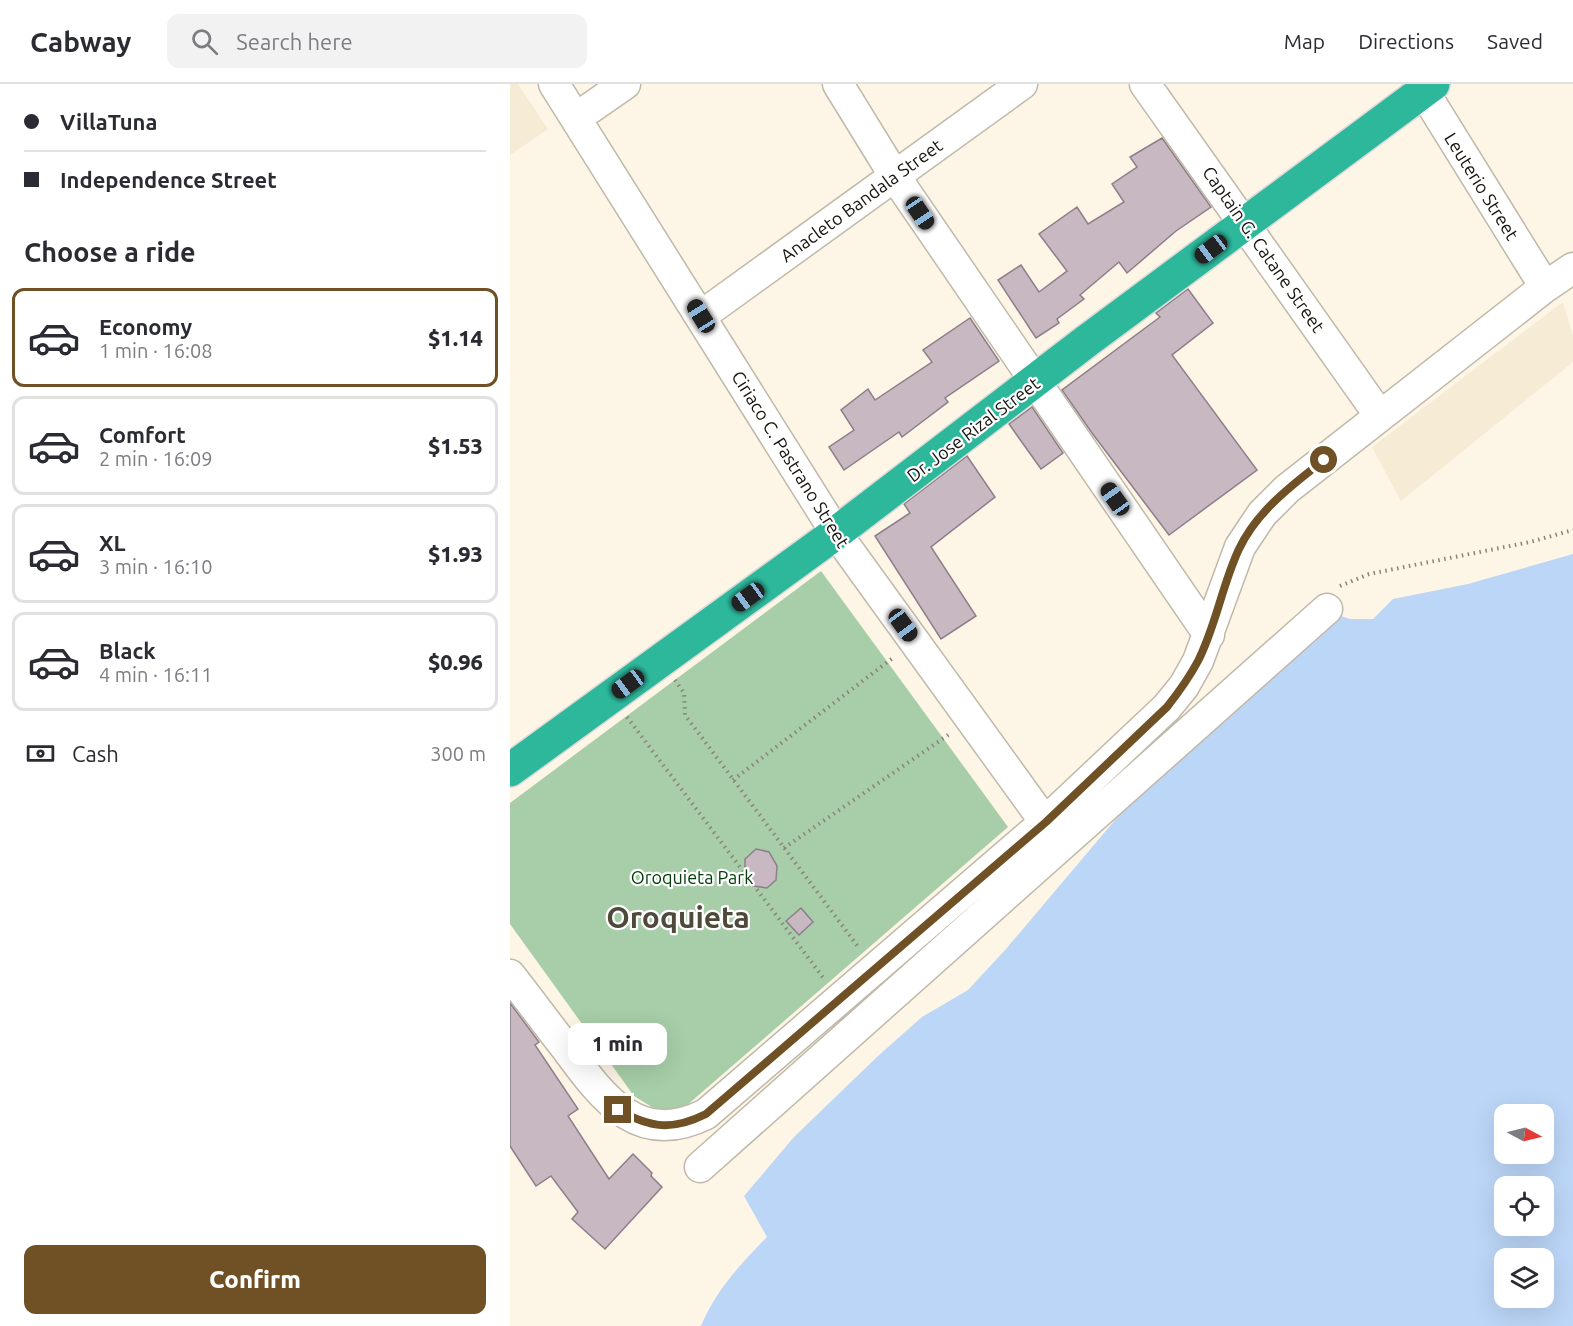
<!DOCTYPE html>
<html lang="en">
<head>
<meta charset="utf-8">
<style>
  :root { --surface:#fff; --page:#f2f2f3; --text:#2b2b33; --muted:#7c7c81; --line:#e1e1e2; --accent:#6f5125 }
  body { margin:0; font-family:Ubuntu,sans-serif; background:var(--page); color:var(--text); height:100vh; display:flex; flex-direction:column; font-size:22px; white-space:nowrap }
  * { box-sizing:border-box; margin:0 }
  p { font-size:20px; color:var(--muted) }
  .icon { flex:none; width:33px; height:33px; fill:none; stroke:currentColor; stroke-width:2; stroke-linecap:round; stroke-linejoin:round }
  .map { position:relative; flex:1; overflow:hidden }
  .drawer { display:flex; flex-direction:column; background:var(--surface); width:510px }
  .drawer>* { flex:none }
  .hud { display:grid; align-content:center; height:132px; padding:0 24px; background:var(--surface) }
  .needle { width:39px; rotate:97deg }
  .buttons { position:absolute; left:984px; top:1020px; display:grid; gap:12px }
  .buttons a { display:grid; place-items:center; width:60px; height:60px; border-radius:12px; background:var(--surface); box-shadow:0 6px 24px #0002; font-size:30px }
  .end { position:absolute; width:27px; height:27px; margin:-14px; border:8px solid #6f5125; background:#fff; box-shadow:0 0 0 3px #fff }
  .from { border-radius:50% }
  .bubble { position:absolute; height:42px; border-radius:12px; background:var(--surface); box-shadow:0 6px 24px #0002; font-size:20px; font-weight:800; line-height:42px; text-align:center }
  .car { position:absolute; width:18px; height:36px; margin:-18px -9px; border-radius:8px; box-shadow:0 0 4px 2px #0007; background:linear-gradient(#222 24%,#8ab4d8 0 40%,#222 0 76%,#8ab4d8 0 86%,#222 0) }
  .hud b { display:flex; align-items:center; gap:21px; height:57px; font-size:22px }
  .hud b+b { border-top:2px solid var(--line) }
  .hud i { width:15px; height:15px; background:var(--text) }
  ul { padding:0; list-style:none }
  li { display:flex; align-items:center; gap:18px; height:99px; margin:0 12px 9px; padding:0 12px; border:3px solid var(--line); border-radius:12px }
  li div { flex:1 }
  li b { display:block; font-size:22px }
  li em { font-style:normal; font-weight:800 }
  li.selected { border-color:var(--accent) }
  li>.icon { width:54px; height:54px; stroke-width:1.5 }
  h2 { padding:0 24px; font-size:27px; line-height:72px }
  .pay { display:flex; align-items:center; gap:15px; height:66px; padding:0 24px; font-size:22px }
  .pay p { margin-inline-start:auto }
  .button { display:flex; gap:12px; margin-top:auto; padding:12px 24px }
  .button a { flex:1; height:69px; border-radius:12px; background:var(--accent); color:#fff; font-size:24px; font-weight:800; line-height:69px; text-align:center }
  header { display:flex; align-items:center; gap:36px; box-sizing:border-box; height:84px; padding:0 30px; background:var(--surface); border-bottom:2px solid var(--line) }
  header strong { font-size:28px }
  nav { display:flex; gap:33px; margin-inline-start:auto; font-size:21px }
  .search { width:420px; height:54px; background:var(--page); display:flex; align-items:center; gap:15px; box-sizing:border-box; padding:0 21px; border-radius:12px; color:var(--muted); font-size:22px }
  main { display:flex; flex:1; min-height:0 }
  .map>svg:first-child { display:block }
  .built { fill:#f6ebd4 }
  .green { fill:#a7cea8 }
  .water { fill:#bcd6f7; fill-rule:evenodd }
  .building { fill:#c7b8c2; stroke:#8d7e89; stroke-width:1.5 }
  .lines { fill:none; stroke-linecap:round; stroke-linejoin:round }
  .minor-casing { stroke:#c0b9a9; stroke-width:33 }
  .highway-casing { stroke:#dad9d9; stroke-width:36 }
  .path { stroke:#8a847a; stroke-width:4; stroke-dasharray:1.5 4.5; stroke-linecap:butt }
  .minor { stroke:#fff; stroke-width:30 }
  .highway { stroke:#2db89c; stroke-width:33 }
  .route { stroke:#6f5125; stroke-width:8 }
  .labels { text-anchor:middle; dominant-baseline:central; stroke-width:4.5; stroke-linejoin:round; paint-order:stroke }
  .street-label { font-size:18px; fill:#17140f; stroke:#fff }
  .park-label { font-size:18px; fill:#003b09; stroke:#fff }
  .town-label { font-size:30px; font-weight:bold; fill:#4f493c; stroke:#fff }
</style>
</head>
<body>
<header>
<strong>Cabway</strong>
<div class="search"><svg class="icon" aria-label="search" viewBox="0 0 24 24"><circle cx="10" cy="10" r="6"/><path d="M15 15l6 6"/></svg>Search here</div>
<nav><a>Map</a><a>Directions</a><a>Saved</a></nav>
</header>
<main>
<section class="drawer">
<div class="hud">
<b><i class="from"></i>VillaTuna</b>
<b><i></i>Independence Street</b>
</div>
<h2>Choose a ride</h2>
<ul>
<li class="selected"><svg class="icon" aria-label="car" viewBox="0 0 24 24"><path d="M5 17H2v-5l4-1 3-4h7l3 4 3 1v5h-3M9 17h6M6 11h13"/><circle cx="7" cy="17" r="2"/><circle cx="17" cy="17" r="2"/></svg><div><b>Economy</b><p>1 min · 16:08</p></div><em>$1.14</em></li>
<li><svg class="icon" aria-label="car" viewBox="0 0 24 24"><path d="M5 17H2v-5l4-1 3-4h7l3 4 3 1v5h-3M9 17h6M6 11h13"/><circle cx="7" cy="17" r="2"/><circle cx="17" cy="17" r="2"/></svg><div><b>Comfort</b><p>2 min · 16:09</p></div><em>$1.53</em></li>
<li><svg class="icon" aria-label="car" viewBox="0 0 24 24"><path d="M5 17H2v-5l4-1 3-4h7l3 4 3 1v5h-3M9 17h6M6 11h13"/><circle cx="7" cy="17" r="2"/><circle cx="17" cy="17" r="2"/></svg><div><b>XL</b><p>3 min · 16:10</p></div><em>$1.93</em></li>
<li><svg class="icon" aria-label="car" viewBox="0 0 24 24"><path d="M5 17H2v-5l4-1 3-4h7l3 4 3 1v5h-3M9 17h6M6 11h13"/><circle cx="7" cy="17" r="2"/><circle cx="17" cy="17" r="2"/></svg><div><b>Black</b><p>4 min · 16:11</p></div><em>$0.96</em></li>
</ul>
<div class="pay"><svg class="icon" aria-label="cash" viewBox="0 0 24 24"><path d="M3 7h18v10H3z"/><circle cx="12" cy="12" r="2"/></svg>Cash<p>300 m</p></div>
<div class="button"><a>Confirm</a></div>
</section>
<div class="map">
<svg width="1063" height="1242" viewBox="0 0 1063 1242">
  <rect width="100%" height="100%" fill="#fdf5e5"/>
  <path class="built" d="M0,0H8L38,45L0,71Z
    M1053,218L1063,252V278L891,417L862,363Z"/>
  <path class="green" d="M311,487L498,743L161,1035L124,1012L0,840V719Z"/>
  <path class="water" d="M1063,470V1242H191C206,1206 230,1181 257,1153L234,1112L284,1053L368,972L412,933L458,906L496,865L616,723L828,531L840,535H863L883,515L958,500ZM994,1030H1034V1070H994ZM994,1102H1034V1142H994ZM994,1174H1034V1214H994Z"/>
  <path class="building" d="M652,54L701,123L666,147L617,189L609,178L570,211L574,215L547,235L549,239L526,254L488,196L511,181L529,208L557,187L529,150L567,123L578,140L614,118L602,100L627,83L620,73Z
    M678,205L703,239L662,271L747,386L659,451L582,349L552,306L650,233L646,229Z
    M460,234L489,277L435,314L438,318L392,353L389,348L334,386L319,363L344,346L331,326L358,305L365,316L422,278L413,266Z
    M522,323L553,369L531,385L499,340Z
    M457,372L485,413L421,463L466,532L431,555L365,452L400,429L394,420Z
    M246,765L259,768L267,782L266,796L257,804L244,802L235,789V775Z
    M291,824L303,838L289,851L276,837Z
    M0,919L29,958L25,961L68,1025L58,1032L99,1095L123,1070L142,1089L141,1092L152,1103L95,1165L62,1135L68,1128L41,1092L26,1102L0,1062Z"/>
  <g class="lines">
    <defs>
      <path id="minor" d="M44,0L326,449L535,738
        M328,0L384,91L699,551
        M635,0L870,332
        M909,0L1035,203
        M66,34L115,0
        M191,232L512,0
        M0,891C19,915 37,940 56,964C93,1014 128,1064 196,1030L535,738L657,623L674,602L688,577L730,463L752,430L777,405L1035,203L1063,184
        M190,1083L817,525"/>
      <path id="highway" d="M0,686L326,449L578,256L923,0"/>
    </defs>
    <use href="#minor" class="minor-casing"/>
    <use href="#highway" class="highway-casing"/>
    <path class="path" d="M830,502L859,490L1020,458L1063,446
      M165,596L174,609L175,631L349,864
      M117,633L315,896
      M223,696L384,573
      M274,764L441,649"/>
    <use href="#minor" class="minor"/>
    <use href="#highway" class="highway"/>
  </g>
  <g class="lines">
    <path class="route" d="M108,1026C141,1044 162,1047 196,1030L536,738L657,623C668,609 679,594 688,577C706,542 712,501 729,465C747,427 782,401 814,376"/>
  </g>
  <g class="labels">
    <g class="street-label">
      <text transform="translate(972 102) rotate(58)">Leuterio Street</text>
      <text transform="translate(351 116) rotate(-36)">Anacleto Bandala Street</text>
      <text transform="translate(754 165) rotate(55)">Captain G. Catane Street</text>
      <text transform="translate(463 345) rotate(-37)">Dr. Jose Rizal Street</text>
      <text transform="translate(281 375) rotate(58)">Ciriaco C. Pastrano Street</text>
    </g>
    <g class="park-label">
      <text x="182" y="793">Oroquieta Park</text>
    </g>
    <g class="town-label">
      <text x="168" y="833">Oroquieta</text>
    </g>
  </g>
</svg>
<div class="buttons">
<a><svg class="needle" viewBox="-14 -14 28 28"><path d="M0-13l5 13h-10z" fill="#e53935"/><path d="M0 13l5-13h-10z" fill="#7c7c81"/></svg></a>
<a><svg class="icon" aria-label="locate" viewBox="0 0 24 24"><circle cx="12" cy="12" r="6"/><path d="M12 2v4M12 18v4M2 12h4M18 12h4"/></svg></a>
<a><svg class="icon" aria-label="layers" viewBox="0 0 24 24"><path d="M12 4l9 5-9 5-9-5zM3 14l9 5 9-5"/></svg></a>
</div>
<i class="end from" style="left:814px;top:376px"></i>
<i class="end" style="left:108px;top:1026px"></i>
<div class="bubble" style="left:58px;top:939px;width:99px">1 min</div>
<i class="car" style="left:410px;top:129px;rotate:146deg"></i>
<i class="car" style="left:701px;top:165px;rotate:233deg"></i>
<i class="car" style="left:191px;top:232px;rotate:328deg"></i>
<i class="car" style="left:605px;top:415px;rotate:325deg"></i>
<i class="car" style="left:238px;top:513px;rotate:234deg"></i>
<i class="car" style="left:393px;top:541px;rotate:144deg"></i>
<i class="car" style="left:118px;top:600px;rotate:234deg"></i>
</div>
</main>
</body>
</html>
